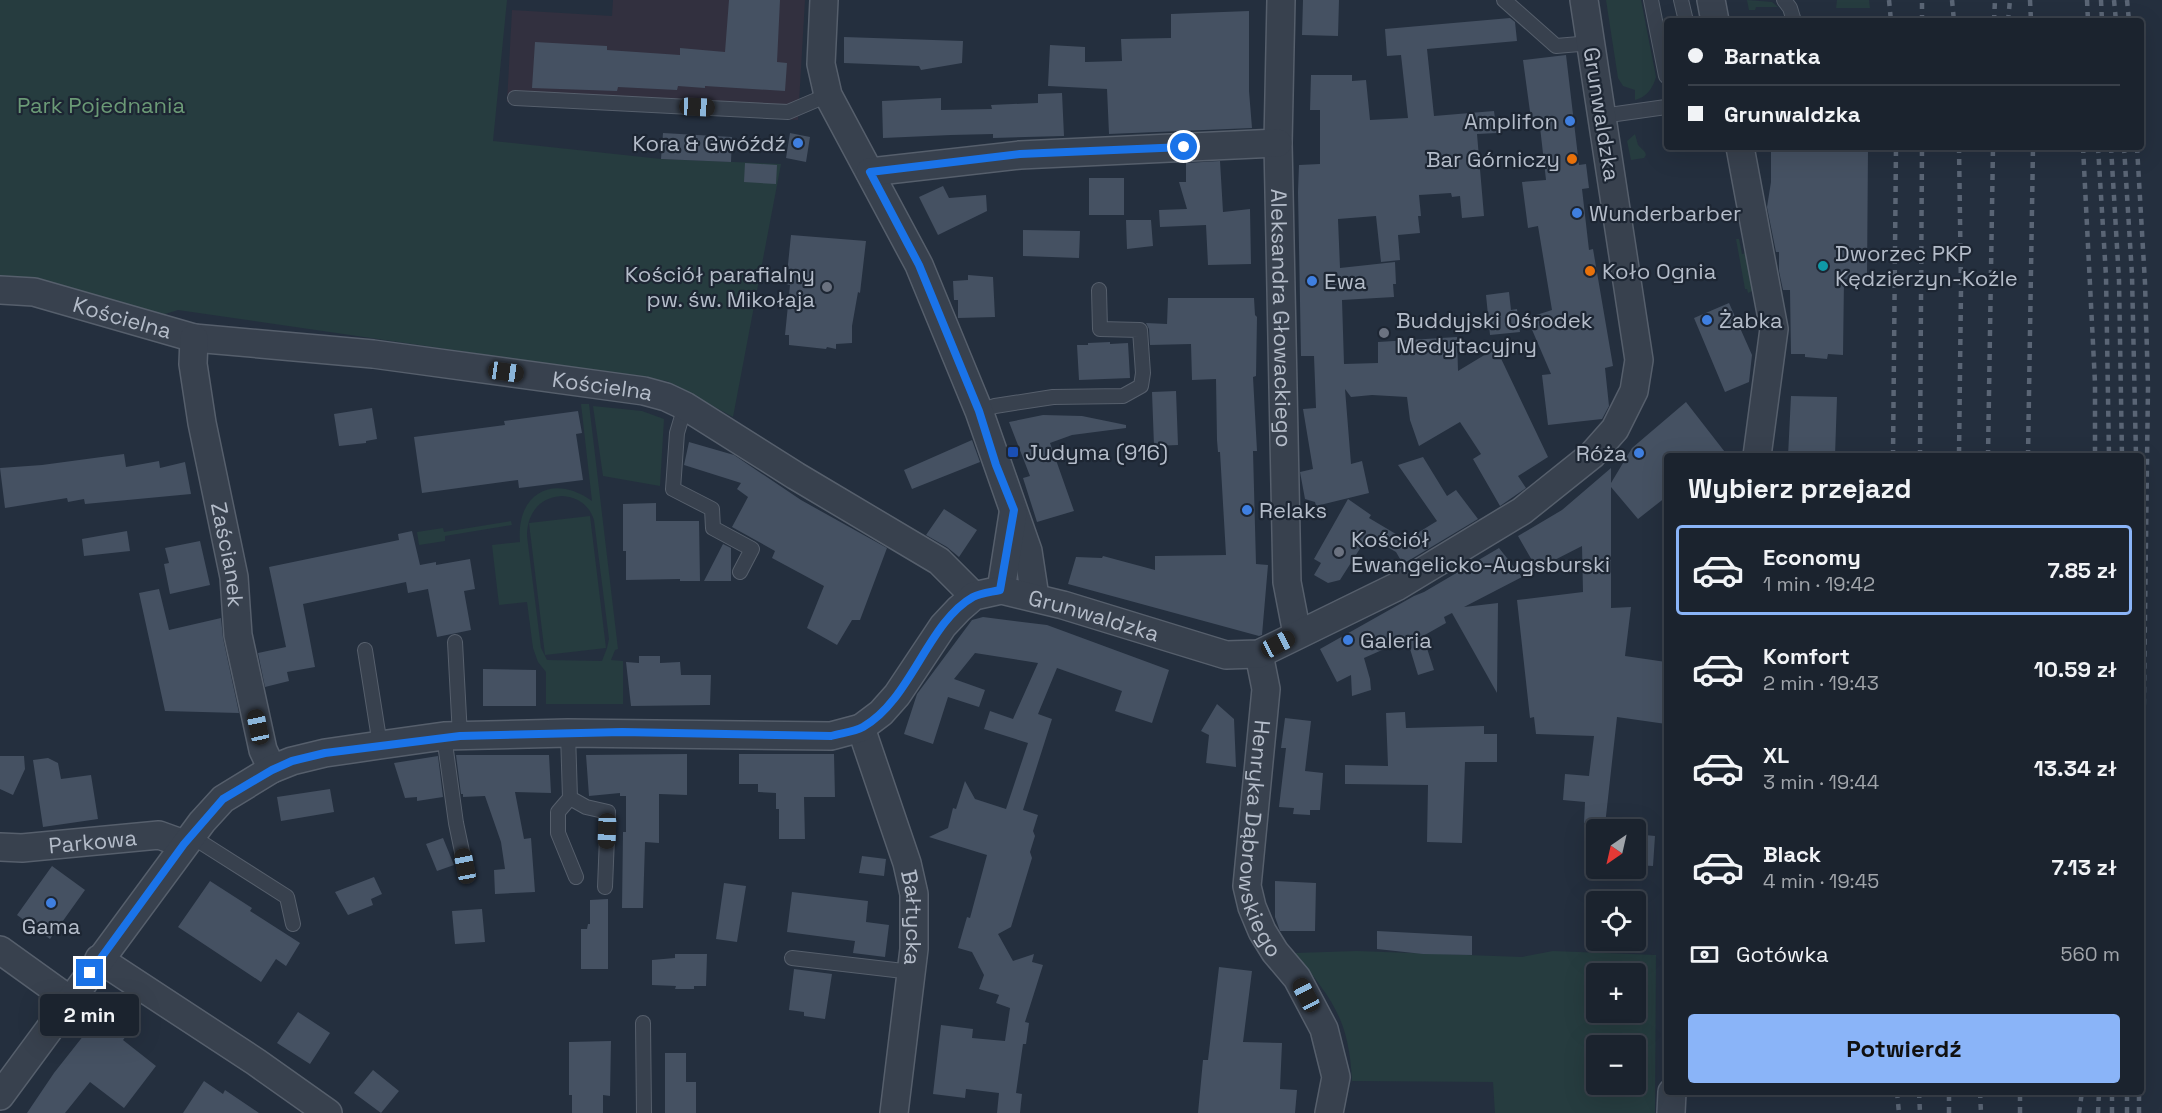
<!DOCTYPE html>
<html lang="pl">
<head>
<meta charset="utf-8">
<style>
  :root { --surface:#1b232e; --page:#242b36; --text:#f1f3f6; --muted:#a0a4aa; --line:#39404a; --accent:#8ab4f8 }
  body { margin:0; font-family:"Space Grotesk",sans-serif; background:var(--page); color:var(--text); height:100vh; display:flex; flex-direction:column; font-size:22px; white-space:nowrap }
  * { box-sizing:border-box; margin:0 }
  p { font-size:20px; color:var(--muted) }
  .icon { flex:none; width:33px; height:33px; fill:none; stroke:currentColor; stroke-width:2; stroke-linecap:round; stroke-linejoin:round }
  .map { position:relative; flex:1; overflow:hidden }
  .drawer { position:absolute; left:1664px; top:453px; width:480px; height:642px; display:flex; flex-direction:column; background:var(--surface); border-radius:6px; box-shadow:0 6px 24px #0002,0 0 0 2px var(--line) }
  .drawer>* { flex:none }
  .top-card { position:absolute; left:1664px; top:18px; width:480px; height:132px; border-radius:6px; box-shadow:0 6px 24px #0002,0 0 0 2px var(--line); display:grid; align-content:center; height:132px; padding:0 24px; background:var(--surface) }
  .needle { width:39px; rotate:214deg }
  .fabs { position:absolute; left:1586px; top:819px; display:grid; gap:12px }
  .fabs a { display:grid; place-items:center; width:60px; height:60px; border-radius:6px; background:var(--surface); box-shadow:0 6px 24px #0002,0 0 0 2px var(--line); font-size:30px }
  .end { position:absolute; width:27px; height:27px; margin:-14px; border:8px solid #1a73e8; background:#fff; box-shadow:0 0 0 3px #fff }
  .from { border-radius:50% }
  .bubble { position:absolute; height:42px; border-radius:6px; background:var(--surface); box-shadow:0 6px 24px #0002,0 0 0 2px var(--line); font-size:20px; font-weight:600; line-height:42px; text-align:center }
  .car { position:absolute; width:18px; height:36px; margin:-18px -9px; border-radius:8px; box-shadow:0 0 4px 2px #0007; background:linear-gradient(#222 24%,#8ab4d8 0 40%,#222 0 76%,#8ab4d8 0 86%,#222 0) }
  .top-card b { display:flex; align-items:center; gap:21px; height:57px; font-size:22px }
  .top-card b+b { border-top:2px solid var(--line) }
  .top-card i { width:15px; height:15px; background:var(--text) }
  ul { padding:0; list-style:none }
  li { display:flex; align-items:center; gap:18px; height:90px; margin:0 12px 9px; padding:0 12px; border:3px solid transparent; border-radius:6px }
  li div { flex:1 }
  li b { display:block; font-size:22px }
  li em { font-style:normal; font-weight:600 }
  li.active { border-color:var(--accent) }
  li>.icon { width:54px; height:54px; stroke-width:1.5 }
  h2 { padding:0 24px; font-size:27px; line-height:72px }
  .pay { display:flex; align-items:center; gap:15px; height:66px; padding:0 24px; font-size:22px }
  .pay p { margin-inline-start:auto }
  .action { display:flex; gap:12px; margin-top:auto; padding:12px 24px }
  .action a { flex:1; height:69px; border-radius:6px; background:var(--accent); color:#111; font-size:24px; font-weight:600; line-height:69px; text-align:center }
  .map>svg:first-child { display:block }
  .medical { fill:#32303f }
  .green { fill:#263c3f; fill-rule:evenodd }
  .building { fill:#455162 }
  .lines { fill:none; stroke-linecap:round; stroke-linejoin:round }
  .lane-casing { stroke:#565f6c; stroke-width:16 }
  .street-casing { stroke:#565f6c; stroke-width:30 }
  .lane { stroke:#38414e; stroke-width:14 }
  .street { stroke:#38414e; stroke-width:27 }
  .rail { stroke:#5a6575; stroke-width:4.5; stroke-dasharray:6 6; stroke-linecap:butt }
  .route { stroke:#1a73e8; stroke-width:8 }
  .shop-dot { fill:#3f7fe0; stroke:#1d2633; stroke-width:2 }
  .food-dot { fill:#e8710a; stroke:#1d2633; stroke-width:2 }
  .culture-dot { fill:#0f9aa8; stroke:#1d2633; stroke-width:2 }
  .worship-dot { fill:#6b7280; stroke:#1d2633; stroke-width:2 }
  .transit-dot { fill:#1a4fb4; stroke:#1d2633; stroke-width:2 }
  .labels { text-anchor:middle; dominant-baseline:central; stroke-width:4.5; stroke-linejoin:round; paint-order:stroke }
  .park-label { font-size:22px; fill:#6b9a76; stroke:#1d2633 }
  .street-label { font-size:22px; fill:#b4bcc9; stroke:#1d2633 }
  .poi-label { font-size:22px; fill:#b4bcc9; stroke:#1d2633; text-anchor:start }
</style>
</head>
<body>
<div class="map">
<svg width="2162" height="1113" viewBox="0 0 2162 1113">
  <rect width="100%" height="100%" fill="#242f3e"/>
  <path class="medical" d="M613,0H805L798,120L507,102L512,10L612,16Z"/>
  <path class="green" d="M0,0H507L493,141L661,159L781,164L733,417L667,381L178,310L152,318L0,283Z
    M1606,0H1641L1656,77C1653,88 1647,97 1635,100V90L1623,86L1618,78Z
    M1747,0L1772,2L1778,7H1756L1755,10H1749Z
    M1837,0H1869L1870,8H1836Z
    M1635,134L1638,145L1645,152L1646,155L1644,158L1631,160L1627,141Z
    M1736,239H1739L1742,254L1747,253L1754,290L1748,293L1747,289H1745Z
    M581,404H589L618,649L615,650L611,660L623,661V704H546V672L538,662L533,648L527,602L499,605L492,545L520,542C516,493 553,473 592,501ZM562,496C578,497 589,505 594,520L609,639L607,648L602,661L547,660L541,648L527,536C527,513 540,497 562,496Z
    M593,406L642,411L664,419L660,486L603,476Z
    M590,516L606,648L545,655L529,523Z
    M511,521L512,525L445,536V541L419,545L417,532L443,528L444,532Z
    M1357,951L1522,957L1553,951L1656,955L1655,1113H1495L1493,1082L1352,1081C1349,1018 1332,1000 1295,953ZM1596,974H1635V1012H1596ZM1596,1046H1635V1084H1596Z"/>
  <path class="building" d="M729,0H780L777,62L787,63L785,91L705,86V88L678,86L677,90L618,87L617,91L532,88L535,42L607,46V50L680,55V48L725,52Z
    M1303,0H1339L1338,36L1302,35Z
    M1249,11V91L1252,128L1109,134L1107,89L1048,86L1050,45L1085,47V62L1122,61L1121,39L1171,38V14Z
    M1510,18L1515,22L1517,41L1427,49L1434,116L1494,111L1497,133L1477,134L1484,216L1462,218L1460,196L1452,197L1451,193L1419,195L1421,216H1418L1420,233L1398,235L1400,260L1381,262L1376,216L1338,219L1340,268L1395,262L1396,284H1393L1394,297L1342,300L1344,364L1378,363V342L1457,337L1458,371L1496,348L1548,457L1518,476L1526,488L1500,506L1473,459L1481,454L1460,422L1419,446L1410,420L1407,397L1372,395L1351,397L1345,389L1351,464L1362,461L1369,493L1316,506L1315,502L1305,499L1300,472L1313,469L1303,409L1316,408L1314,356H1301L1298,192L1299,165L1320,164V110H1310L1311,75H1352V81L1366,80L1370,120L1408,118L1401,55L1387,56L1385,29Z
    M844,37L963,41L962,63L921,70L919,66L844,63Z
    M1566,55L1579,165L1586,164L1589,188L1582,189L1589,250L1593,249L1613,366L1605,368L1609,406L1602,419L1548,425L1542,375L1551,374L1527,318L1552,310L1538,226L1528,228L1522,182L1546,180L1539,118L1531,119L1523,60Z
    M1062,93L1064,136L993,138V134L951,135L883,138L882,101L941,98V110L992,109L991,105L1038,103V94Z
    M663,133L732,137L731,162L661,159Z
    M790,133L810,137L806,162L786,158Z
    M1771,147H1868L1867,280L1844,279L1843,355L1828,354L1827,359L1805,357V354H1791L1790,290H1783L1779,271V252H1776L1767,207L1771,182Z
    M1220,161L1223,212L1250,209L1251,264L1208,265L1206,225L1160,227L1159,210L1187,209L1179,182H1186V163Z
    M745,163L777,165L776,184L744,182Z
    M1089,178H1124V215H1089Z
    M943,186L949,198L986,195L987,211L938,235L919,197Z
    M1126,220H1151L1153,246L1127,249Z
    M1023,230L1080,231L1079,258L1023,256Z
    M791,235L866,241L860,293L858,292L852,326V343L836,344V349L827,347L826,349L789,345V335H785L790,285L786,284Z
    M968,275L993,277L995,317L958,318V300H954L953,281L968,280Z
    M1509,292L1511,310L1517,309L1520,332L1490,335L1486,295Z
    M1168,298H1254L1255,315L1257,317L1256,376L1253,377L1257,451H1253L1256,564L1268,565L1262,635L1259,636L1068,584L1076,557L1102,558L1103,556L1155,570V556L1226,555L1220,452H1218L1217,440L1216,379L1192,380L1191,344L1150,345L1149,329L1146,323L1167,324Z
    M1729,303L1752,355L1749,382L1725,392L1694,318Z
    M1110,342V344L1128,343L1130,378L1079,380L1077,345H1088V343Z
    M1176,391L1178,445L1154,446L1152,392Z
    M1791,396L1837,397L1835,456H1788Z
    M1686,402L1728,456H1666V497L1638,519L1611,487V608L1631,607L1625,656L1666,662V724L1617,717L1605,825L1584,823L1585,802L1563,800L1565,774L1589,776L1594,736L1536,734L1534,717L1530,718L1517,600L1583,592L1582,546L1537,569L1518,536L1562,510L1611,468V483L1632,448Z
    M372,408L377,439L366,441V443L339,446L334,414Z
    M578,411L582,433L576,434L583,480L519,488L518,480L422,493L414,437L505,425L504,421Z
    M1043,415L1082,416L1126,425V428L1072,435L1050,443L1074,511L1037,522L1023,478L1030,476L1009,422Z
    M972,440L980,462L912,489L904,470Z
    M689,442L734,455L801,500L887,548L860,620H852L837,645L807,628L824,586L772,558L775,551L732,527L748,497L737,489L741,483L684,465Z
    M124,454L126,467L159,461L160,468L185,462L191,494L85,504L84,499L68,502L67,498L5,508L0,468L42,465Z
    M1423,457L1447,496L1456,490L1478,519L1403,564L1396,552L1368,536L1340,580L1328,583L1314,575L1321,563L1314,559L1348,499L1371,515L1369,518L1406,540L1437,521L1398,465Z
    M656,503V521H699L700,581H680V579L626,580V551H623V504Z
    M944,509L977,530L959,557L947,547L926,535Z
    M127,531L130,551L84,556L82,539Z
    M412,531L420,565L436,562V565L470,559L475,589L464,591L471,630L437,637L428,589L408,593L406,582L303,604L315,667L287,672L289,681L265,687L258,653L286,647L269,567L399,540L398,534Z
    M200,541L210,585L170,594L164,564L169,563L165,548Z
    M723,544L731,548V581H704Z
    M1499,548L1522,577L1464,607L1498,603L1497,693L1452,613L1444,617L1446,623L1423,636L1434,670L1418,675L1407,639L1364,658L1370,679L1371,690L1352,696L1351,675L1337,682L1320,649L1414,596L1424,592Z
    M159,589L169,630L221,618L223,638L239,713L165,711L139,593Z
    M983,617L1047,625L1169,670L1152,723L1115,711L1122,691L1057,668L1038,714L1052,719L1023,810L1038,815L1033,831L1035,836L1030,852L1032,858L1011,927L998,934L1013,961L1034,954L1032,962L1043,965L1025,1022L1029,1023L1026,1044H1023L1016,1093L1022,1094L1020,1113H997L999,1093L966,1089L965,1098L933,1094L941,1025L973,1029L972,1038L1005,1041L1010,1008L996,1003L999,995L979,989L984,975L972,952L958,948L967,917L970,918L987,855L929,837L948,828L953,808L956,809L965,781L975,799L1006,809L1028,743L984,729L990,711L1013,719L1038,663L975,653L954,679L985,690L979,707L948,697L933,744L904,734L917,694L972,620Z
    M639,656H660V663L680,662L681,675H711L710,705L631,706L626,662L639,663Z
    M483,669L536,670V706H483Z
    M1217,704L1234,719L1236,767L1206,763L1209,735L1201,731Z
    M1405,712L1406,728L1484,726V734H1497V762H1465L1462,843L1427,842L1428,785L1345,784V765L1388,766L1386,713Z
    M1285,718L1311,721L1305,771L1323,773L1320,810H1310V815L1293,814L1294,808L1279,807L1286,748H1281Z
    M687,754V795L659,794V843L645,842L643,908H622L623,832H626V796H620V793L589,796L586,755Z
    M739,754H834L835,797H804L805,839H779V809H776V793L758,792V784H739Z
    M456,755H549L551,793L515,792L524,839L531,838L535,892L495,894L494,870L505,869L501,842L485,796L463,797V794H461Z
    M0,756H24L25,769L13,795L0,789Z
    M438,756L443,797L417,801V797L405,798L394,763Z
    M48,758L58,763L61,779L91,775L98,819L43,827L33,760Z
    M330,789L334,812L281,821L277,797Z
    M1635,834L1655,836L1653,866L1635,865Z
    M443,838L454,865L437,871L426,844Z
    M862,856L886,859L884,876L859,873Z
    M52,866L85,890L50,939L17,915Z
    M374,877L382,894L371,899L373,905L348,915L335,892Z
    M210,881L252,908L250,911L300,943L286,966L276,959L261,982L178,927Z
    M1275,881L1316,883L1315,931H1280L1275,917Z
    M724,883L746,886L737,942L716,939Z
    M792,892L868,901L866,922L889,925L885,957L853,953L855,941L787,932Z
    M608,899V969H581V929H587L588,924H590V900Z
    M482,909L485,942L455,944L452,911Z
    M1377,931L1472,936V955L1423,954L1377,949Z
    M675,954H707L706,986H694V989H675L676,986L652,985V960L675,958Z
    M1219,967L1252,971L1243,1042L1282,1043L1280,1089L1297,1090L1295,1113H1198L1203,1060H1208Z
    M794,969L832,974L825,1019L804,1016V1012L789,1010Z
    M110,1002L136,1023L123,1040L156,1066L124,1108L90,1082L65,1113H27L54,1073Z
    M298,1012L330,1033L310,1064L277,1043Z
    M611,1041L610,1096L603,1095V1113H572V1095H569V1042Z
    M665,1053H686V1082H696V1113H665Z
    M373,1070L399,1091L381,1113L354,1093Z
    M204,1081L223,1094L225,1090L259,1113H183Z"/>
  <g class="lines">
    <defs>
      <path id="lane" d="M1504,0L1556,46L1591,43
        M1651,0L1666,76
        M1681,0L1686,21
        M1784,0L1790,8L1794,21
        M515,98L788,112L828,95
        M1602,116L1666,107
        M685,406L677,433L673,489L712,509L713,528L752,549L740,572
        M979,411L995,406L1053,397L1123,396L1141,386L1143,373L1140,330L1100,329L1099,290
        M455,642L460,736
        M365,650L380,745
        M568,733L570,798L586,807L608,812L605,887
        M444,736L456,823L465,866
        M570,798L558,812V833L576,877
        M191,836L287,897L293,924
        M792,958L912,972
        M643,1023L644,1113"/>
      <g id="street">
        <path d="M824,0L821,64L828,95L919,265L979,411L1028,551L1035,597"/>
        <path id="s1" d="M1281,0L1278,143L1287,582L1297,634"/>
        <path d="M1711,0L1715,21"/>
        <path d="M1740,147L1774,329L1757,456"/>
        <path d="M870,172L1020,155L1278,143"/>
        <path id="s2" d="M0,290L34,292L194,338L373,354L644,391L666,397L685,406L796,476L939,561L974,596"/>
        <path id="s3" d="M194,338L193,364L202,423L234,577L238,635L263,750L272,769"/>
        <path d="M1001,590L1013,514"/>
        <path id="s4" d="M1259,654L1266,689L1247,886L1252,907L1262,931L1275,952L1297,978L1324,1029L1336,1077L1329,1113"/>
        <path id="s5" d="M861,728L907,863L914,894V949L894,1113"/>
        <path id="s6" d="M0,847L22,848L159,835L184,844"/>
        <path d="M0,950L71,1001"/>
        <path d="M99,959L256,1062L328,1113"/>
        <path id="s7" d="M0,1096L202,822L223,799L272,769L292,761L325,753L380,745L444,736L568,733L831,736L861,728L881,713L897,695L943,626L959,609L974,596L1001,590L1063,605L1226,655L1259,654L1398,586L1522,511L1592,455L1615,429L1634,391L1639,360L1584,0"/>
        <path d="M1671,1113L1672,1092"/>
      </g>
    </defs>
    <use href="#lane" class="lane-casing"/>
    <use href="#street" class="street-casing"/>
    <use href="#lane" class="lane"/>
    <use href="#street" class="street"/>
    <path class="rail" d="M1889,0L1891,21
      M1952,0L1954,21
      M2030,0L2031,21
      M2087,0L2088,21
      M2101,0L2102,21
      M2114,0L2116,21
      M2127,0L2129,21
      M1922,21V0
      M1994,21L1995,0
      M2008,21L2010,0
      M1959,147L1961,289L1959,456
      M2083,147L2095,383V456
      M2098,147L2106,276L2109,456
      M2111,147L2119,280L2122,456
      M2124,147L2132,275L2136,456
      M2137,147L2145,283L2148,386L2140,998
      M1893,456L1896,147
      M1920,456L1922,147
      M1988,456L1993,147
      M2028,456L2033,147
      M1897,1092L1899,1113
      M1919,1092L1920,1113
      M1980,1092L1981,1113
      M1949,1113V1092
      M2020,1113V1092
      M2079,1113L2082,1092
      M2098,1113L2099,1092
      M2112,1113V1092
      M2127,1113V1092
      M2139,1113V1092"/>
  </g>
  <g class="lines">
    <path class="route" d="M90,973L184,844L223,799L272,770L292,761L325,753L460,736L622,732L831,736C841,733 854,732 863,727C911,700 928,622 973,597C981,593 992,592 1000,590L1014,510L996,465L979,411L919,265L870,172L1020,154L1184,147"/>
  </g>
  <g class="shop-dot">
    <circle cx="1570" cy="121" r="6"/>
    <circle cx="798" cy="143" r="6"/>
    <circle cx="1577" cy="213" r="6"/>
    <circle cx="1312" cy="281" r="6"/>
    <circle cx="1707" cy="320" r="6"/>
    <circle cx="1639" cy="453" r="6"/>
    <circle cx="1247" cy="510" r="6"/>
    <circle cx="1348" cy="640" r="6"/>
    <circle cx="51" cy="903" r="6"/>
  </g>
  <g class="food-dot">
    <circle cx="1572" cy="159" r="6"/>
    <circle cx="1590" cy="271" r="6"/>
  </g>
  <circle class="culture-dot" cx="1823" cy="266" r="6"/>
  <g class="worship-dot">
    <circle cx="827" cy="287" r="6"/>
    <circle cx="1384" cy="333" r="6"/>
    <circle cx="1339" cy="552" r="6"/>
  </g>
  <rect class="transit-dot" x="1007" y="446" width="12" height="12" rx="3"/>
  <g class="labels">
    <g class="park-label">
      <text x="101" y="105">Park Pojednania</text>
    </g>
    <g class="street-label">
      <text transform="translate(1602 114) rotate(81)">Grunwaldzka</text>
      <text stroke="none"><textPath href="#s2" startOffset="126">Kościelna</textPath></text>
      <text stroke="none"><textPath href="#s1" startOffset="318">Aleksandra Głowackiego</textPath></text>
      <text stroke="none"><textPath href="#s2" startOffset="612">Kościelna</textPath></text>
      <text stroke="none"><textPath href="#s3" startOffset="220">Zaścianek</textPath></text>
      <text stroke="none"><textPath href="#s7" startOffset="1322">Grunwaldzka</textPath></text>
      <text stroke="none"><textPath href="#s4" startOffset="188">Henryka Dąbrowskiego</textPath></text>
      <text stroke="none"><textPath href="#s6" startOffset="93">Parkowa</textPath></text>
      <text stroke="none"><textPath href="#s5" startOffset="198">Bałtycka</textPath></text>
    </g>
    <g class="poi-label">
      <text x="1558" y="121" text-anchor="end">Amplifon</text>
      <text x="786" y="143" text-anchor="end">Kora &amp; Gwóźdź</text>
      <text x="1560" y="159" text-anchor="end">Bar Górniczy</text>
      <text x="1589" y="213">Wunderbarber</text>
      <text x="1835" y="253">Dworzec PKP<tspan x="1835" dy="25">Kędzierzyn-Koźle</tspan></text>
      <text x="1602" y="271">Koło Ognia</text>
      <text x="815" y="274" text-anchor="end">Kościół parafialny<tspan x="815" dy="25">pw. św. Mikołaja</tspan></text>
      <text x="1324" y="281">Ewa</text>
      <text x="1396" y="320">Buddyjski Ośrodek<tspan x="1396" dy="25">Medytacyjny</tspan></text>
      <text x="1719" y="320">Żabka</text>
      <text x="1025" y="452">Judyma (916)</text>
      <text x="1627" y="453" text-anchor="end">Róża</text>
      <text x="1259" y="510">Relaks</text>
      <text x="1351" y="539">Kościół<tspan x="1351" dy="25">Ewangelicko-Augsburski</tspan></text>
      <text x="1360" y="640">Galeria</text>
      <text x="51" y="926" text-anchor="middle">Gama</text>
    </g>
  </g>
</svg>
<div class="fabs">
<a><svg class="needle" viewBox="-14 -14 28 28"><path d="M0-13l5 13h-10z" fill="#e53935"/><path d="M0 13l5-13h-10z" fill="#a0a4aa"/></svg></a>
<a><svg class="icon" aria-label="locate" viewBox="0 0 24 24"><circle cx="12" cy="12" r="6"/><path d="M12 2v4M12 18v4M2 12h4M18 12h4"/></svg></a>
<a>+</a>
<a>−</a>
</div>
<i class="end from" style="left:1184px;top:147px"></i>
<i class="end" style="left:90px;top:973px"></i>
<div class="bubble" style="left:40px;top:994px;width:99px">2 min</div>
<i class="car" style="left:697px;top:107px;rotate:93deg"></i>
<i class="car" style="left:506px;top:372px;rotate:98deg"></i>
<i class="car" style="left:1278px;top:644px;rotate:62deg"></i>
<i class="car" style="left:258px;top:727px;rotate:348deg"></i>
<i class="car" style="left:607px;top:831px;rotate:182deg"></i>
<i class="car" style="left:465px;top:866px;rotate:349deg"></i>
<i class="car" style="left:1306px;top:995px;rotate:332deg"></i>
<div class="top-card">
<b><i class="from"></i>Barnatka</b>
<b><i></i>Grunwaldzka</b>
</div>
<section class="drawer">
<h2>Wybierz przejazd</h2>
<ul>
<li class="active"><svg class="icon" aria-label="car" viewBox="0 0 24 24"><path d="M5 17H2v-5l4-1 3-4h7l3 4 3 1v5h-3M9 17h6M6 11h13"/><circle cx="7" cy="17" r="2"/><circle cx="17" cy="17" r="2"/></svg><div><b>Economy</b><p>1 min · 19:42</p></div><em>7.85 zł</em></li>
<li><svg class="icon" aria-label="car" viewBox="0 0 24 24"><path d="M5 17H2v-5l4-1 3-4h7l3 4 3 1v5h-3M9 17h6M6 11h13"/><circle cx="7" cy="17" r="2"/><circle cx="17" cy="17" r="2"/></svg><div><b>Komfort</b><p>2 min · 19:43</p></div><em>10.59 zł</em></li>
<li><svg class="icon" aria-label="car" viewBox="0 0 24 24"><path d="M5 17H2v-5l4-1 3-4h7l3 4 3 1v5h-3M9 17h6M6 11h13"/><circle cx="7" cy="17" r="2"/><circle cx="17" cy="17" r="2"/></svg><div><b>XL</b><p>3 min · 19:44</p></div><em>13.34 zł</em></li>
<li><svg class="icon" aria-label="car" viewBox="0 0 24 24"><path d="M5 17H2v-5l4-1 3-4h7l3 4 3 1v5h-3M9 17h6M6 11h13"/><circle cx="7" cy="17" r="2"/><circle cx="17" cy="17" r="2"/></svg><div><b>Black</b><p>4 min · 19:45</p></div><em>7.13 zł</em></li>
</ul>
<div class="pay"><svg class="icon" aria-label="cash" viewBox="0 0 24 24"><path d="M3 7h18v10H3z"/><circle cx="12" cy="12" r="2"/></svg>Gotówka<p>560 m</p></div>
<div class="action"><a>Potwierdź</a></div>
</section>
</div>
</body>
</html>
